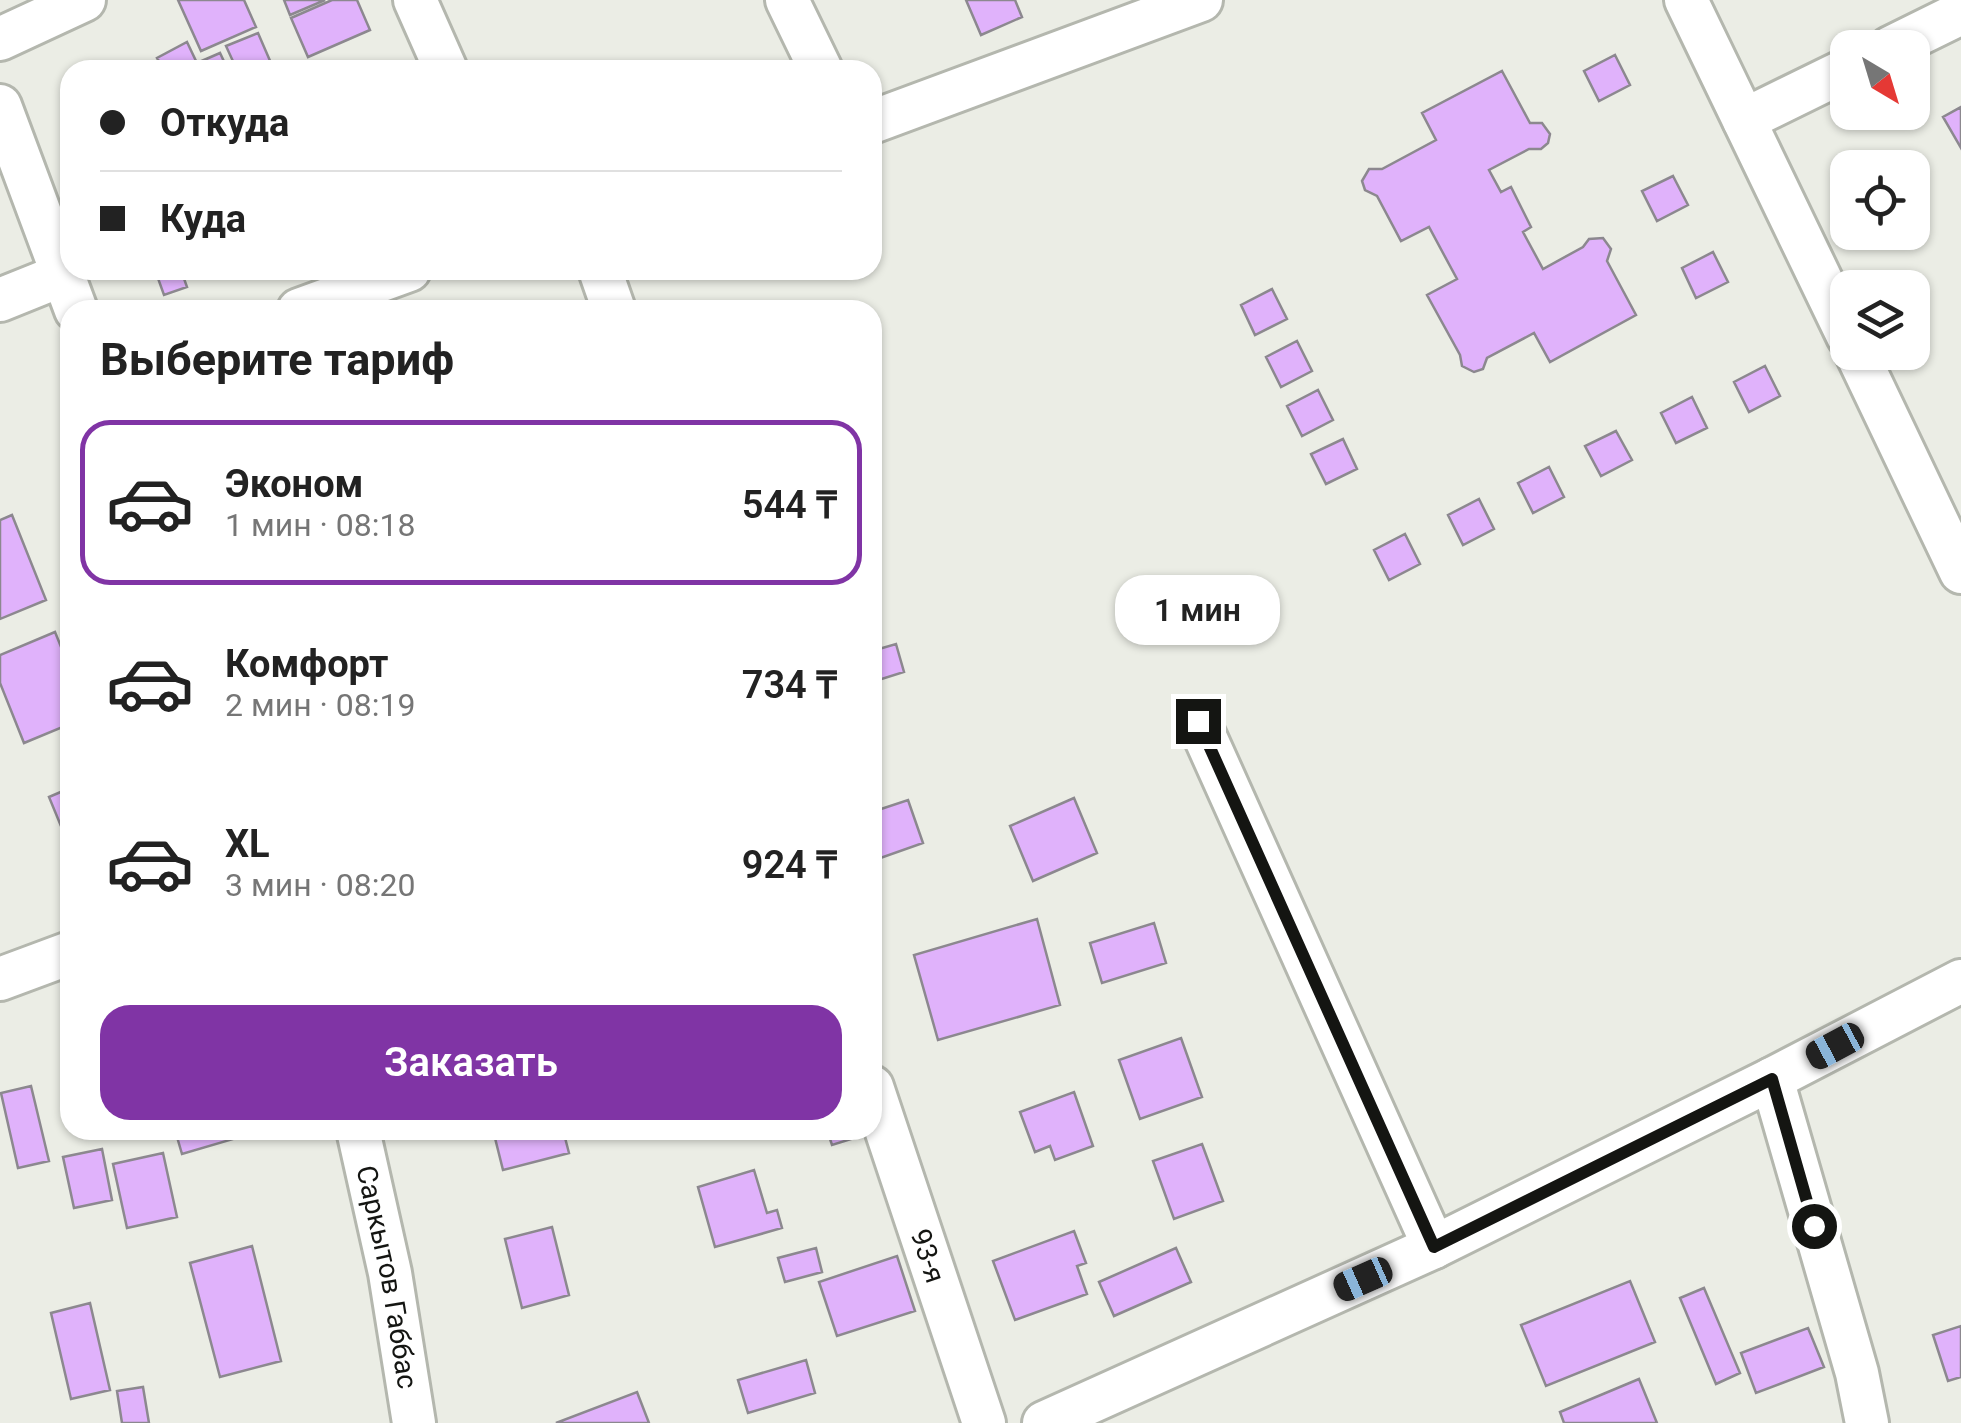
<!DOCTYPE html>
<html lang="ru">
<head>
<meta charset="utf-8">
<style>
  :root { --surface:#fff; --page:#f2f2f2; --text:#222; --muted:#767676; --line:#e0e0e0; --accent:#8034a5 }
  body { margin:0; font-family:Roboto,sans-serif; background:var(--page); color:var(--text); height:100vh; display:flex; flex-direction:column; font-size:38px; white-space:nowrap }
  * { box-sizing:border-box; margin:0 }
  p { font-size:32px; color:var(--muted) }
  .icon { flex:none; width:55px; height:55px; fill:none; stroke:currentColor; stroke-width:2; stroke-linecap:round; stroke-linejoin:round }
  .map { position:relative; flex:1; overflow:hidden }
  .drawer { position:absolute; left:60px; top:300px; width:822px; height:840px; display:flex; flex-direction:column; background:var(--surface); border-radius:30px; box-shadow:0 2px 8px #0004 }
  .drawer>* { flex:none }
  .banner { position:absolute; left:60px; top:60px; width:822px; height:220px; border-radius:30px; box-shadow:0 2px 8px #0004; display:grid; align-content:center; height:220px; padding:0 40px; background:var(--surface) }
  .needle { width:65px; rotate:142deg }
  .fabs { position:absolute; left:1830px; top:30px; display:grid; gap:20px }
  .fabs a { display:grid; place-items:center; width:100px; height:100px; border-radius:20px; background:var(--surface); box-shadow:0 2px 8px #0004; font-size:50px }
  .end { position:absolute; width:45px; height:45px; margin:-22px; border:12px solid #141512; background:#fff; box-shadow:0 0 0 5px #fff }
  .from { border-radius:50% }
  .bubble { position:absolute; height:70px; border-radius:30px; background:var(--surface); box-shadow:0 2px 8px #0004; font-size:32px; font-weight:600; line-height:70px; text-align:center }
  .car { position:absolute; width:30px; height:60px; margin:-30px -15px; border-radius:12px; box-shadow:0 0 8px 2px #0007; background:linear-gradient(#222 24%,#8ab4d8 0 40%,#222 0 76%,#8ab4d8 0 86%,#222 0) }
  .banner b { display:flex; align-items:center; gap:35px; height:95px; font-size:38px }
  .banner b+b { border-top:2px solid var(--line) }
  .banner i { width:25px; height:25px; background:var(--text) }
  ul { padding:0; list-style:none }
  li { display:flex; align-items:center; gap:30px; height:165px; margin:0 20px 15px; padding:0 20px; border:5px solid transparent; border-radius:30px }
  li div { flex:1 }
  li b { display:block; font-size:38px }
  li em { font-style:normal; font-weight:600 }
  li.on { border-color:var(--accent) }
  li>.icon { width:90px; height:90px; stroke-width:1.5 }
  h2 { padding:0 40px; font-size:45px; line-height:120px }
  .cta { display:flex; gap:20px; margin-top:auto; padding:20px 40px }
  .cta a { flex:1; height:115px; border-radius:30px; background:var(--accent); color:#fff; font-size:40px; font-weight:600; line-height:115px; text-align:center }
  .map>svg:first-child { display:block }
  .building { fill:#e0b2fb; stroke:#8c888f; stroke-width:2.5 }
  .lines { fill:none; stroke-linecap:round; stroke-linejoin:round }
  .minor-casing { stroke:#b4b7ae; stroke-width:48 }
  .minor { stroke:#fff; stroke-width:42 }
  .route { stroke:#141512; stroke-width:12 }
  .labels { text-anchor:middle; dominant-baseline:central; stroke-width:8; stroke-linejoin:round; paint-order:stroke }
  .street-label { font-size:28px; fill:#141512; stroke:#f8faf2 }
</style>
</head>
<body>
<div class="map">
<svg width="1961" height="1423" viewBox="0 0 1961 1423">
  <rect width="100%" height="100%" fill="#ebede5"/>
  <path class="building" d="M178,0H244L256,27L201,51Z
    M284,0H325L290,15Z
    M332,0H357L370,30L308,57L291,18Z
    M966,0H1015L1022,17L981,35Z
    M258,33L274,70H237L226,46Z
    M187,42L197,63L220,53L228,70H164L157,58Z
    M1615,55L1630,85L1599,101L1584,71Z
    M1502,71L1530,123H1542L1550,134L1548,143L1541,149H1529L1489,170L1501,192L1511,187L1531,227L1523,232L1543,269L1583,247L1589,239L1603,238L1611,249L1607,261L1636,315L1550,362L1534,333L1487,358L1483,369L1474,372L1462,366L1460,355L1427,295L1457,279L1429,227L1401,241L1377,196L1365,190L1362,181L1369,169H1382L1436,140L1422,113Z
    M1961,107V148L1943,117Z
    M1673,176L1688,205L1657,221L1642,191Z
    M1713,252L1728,282L1696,298L1682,268Z
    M155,270H181L187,287L164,295Z
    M1272,289L1287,319L1255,335L1241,305Z
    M1297,341L1312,371L1281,387L1266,357Z
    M1765,366L1780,396L1749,412L1734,382Z
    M1318,390L1333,420L1302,436L1287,406Z
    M1692,397L1707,428L1676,443L1661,413Z
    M1616,431L1632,460L1601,476L1585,446Z
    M1343,439L1357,469L1326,484L1311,454Z
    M1549,467L1564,497L1533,513L1518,483Z
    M1479,499L1494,529L1463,545L1448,515Z
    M12,515L46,600L0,619V520Z
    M1405,534L1420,564L1389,580L1374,550Z
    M55,632L70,669V724L24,743L0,683V655Z
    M896,644L904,672L872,682V651Z
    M70,788V848L49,797Z
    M1074,798L1097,853L1033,881L1010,826Z
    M908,800L923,843L872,861V812Z
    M1037,919L1060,1005L938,1040L914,955Z
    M1154,923L1166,963L1102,983L1090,943Z
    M1181,1038L1202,1097L1140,1119L1119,1060Z
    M31,1086L49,1161L18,1168L1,1093Z
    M1074,1092L1093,1146L1055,1160L1050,1146L1035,1152L1020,1112Z
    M175,1130H256L257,1132L182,1154Z
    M493,1130H563L569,1153L503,1170Z
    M827,1130H859L861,1136L832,1145Z
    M1202,1144L1223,1201L1174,1219L1153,1161Z
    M102,1149L112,1200L74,1208L63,1157Z
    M163,1153L177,1217L127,1228L113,1164Z
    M754,1170L767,1213L777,1210L782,1228L715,1247L698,1187Z
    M552,1227L569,1295L522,1308L505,1239Z
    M1074,1231L1086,1263L1077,1266L1087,1294L1015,1320L993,1261Z
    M252,1246L281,1361L220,1377L190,1263Z
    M816,1248L822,1272L785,1282L778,1258Z
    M1176,1248L1191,1282L1114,1316L1099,1282Z
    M897,1256L915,1311L837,1336L819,1282Z
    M1630,1281L1655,1342L1546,1386L1521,1325Z
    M1704,1288L1740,1373L1716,1384L1680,1298Z
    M90,1303L110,1390L71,1399L51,1313Z
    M1961,1326V1377L1948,1381L1933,1335Z
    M1808,1328L1824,1367L1756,1393L1741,1353Z
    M806,1360L815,1393L748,1413L738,1380Z
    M1639,1379L1657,1423H1564L1560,1412Z
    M143,1387L149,1423H122L117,1391Z
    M637,1392L649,1423H556Z"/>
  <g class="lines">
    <defs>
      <g id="minor">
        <path d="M415,0L446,70"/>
        <path d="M787,0L821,70"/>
        <path d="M1686,0L1848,336"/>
        <path d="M0,39L84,0"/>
        <path d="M1890,48L1961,13"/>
        <path d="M0,106L76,310"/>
        <path d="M1744,120L1848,69"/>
        <path d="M872,122L1201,0"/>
        <path d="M600,270L614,310"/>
        <path d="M0,300L62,275"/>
        <path d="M299,310L409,270"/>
        <path d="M1856,352L1961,572"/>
        <path d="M1198,721L1434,1247"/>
        <path d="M0,979L70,953"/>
        <path d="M1772,1079L1857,1373L1867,1423"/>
        <path id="s1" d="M872,1087L984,1423"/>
        <path id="s2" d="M358,1130L390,1273L414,1423"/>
        <path d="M1044,1423L1434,1247L1772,1079L1961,981"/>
      </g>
    </defs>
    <use href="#minor" class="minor-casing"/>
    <use href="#minor" class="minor"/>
  </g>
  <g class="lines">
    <path class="route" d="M1198,721L1434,1247L1772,1079L1814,1226"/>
  </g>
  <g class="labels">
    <g class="street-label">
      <text stroke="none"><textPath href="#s1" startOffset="178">93-я</textPath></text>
      <text stroke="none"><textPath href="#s2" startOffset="150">Саркытов Габбас</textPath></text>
    </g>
  </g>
</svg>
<div class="fabs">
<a><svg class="needle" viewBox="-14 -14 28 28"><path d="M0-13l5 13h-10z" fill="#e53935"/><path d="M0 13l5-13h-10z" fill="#767676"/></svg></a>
<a><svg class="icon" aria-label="locate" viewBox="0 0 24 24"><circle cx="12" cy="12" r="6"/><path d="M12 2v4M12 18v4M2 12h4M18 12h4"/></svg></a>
<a><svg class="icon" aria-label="layers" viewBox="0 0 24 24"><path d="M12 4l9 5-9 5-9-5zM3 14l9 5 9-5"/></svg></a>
</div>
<i class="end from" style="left:1814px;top:1226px"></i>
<i class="end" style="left:1198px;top:721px"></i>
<div class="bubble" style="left:1115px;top:575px;width:165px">1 мин</div>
<i class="car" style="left:1835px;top:1046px;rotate:242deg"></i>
<i class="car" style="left:1363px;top:1279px;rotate:246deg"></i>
<div class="banner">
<b><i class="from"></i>Откуда</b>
<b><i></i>Куда</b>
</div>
<section class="drawer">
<h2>Выберите тариф</h2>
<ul>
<li class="on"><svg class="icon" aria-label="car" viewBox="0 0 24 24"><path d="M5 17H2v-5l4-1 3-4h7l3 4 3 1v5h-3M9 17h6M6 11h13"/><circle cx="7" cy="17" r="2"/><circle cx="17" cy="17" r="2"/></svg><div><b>Эконом</b><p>1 мин · 08:18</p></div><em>544 ₸</em></li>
<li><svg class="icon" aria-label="car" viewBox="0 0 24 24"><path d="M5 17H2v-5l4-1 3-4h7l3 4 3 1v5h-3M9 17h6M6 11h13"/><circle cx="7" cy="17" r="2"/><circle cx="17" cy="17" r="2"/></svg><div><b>Комфорт</b><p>2 мин · 08:19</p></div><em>734 ₸</em></li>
<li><svg class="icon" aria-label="car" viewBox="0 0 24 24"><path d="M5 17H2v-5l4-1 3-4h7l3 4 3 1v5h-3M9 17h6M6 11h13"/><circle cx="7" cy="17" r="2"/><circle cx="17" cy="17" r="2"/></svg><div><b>XL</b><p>3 мин · 08:20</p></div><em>924 ₸</em></li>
</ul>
<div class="cta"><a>Заказать</a></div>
</section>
</div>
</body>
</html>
